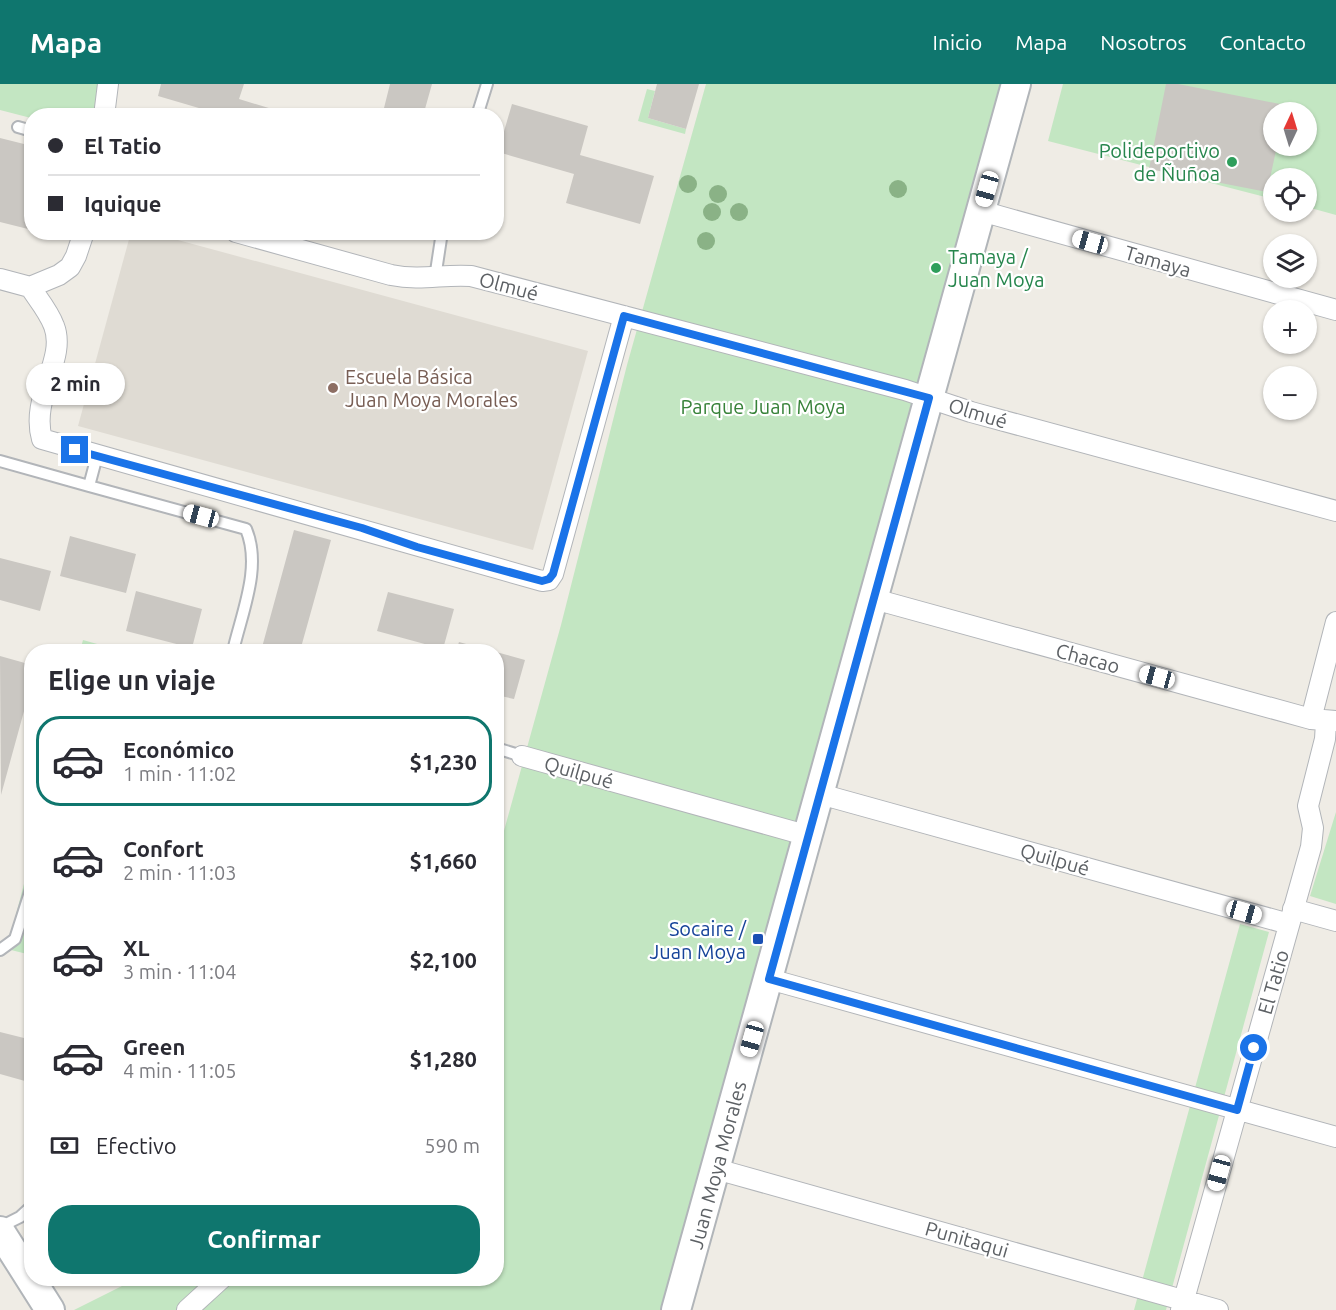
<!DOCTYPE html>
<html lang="es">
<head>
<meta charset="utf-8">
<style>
  :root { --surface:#fff; --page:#f7f7f7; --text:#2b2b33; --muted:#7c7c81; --line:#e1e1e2; --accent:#0f766e }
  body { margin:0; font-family:Ubuntu,sans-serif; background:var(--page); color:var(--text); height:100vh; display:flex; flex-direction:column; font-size:22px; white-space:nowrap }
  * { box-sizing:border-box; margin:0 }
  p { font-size:20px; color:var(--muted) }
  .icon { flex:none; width:33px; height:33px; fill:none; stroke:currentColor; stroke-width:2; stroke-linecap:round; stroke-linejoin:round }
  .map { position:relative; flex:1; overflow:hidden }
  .drawer { position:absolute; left:24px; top:560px; width:480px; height:642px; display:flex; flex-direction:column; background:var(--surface); border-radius:24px; box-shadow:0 2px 4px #0004 }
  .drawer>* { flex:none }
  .banner { position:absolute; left:24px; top:24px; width:480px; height:132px; border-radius:24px; box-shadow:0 2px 4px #0004; display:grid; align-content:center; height:132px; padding:0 24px; background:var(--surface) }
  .needle { width:39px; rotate:4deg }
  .controls { position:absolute; left:1263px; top:18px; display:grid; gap:12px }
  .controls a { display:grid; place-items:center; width:54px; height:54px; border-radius:50%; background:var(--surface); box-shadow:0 2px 4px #0004; font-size:30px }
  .end { position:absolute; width:27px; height:27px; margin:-14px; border:8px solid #1a73e8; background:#fff; box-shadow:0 0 0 3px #fff }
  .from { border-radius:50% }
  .bubble { position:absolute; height:42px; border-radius:21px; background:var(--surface); box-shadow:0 2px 4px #0004; font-size:20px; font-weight:600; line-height:42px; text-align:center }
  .car { position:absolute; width:18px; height:36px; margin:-18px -9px; border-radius:8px; box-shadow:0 0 4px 2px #0007; background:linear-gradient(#fff 24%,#345 0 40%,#fff 0 76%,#345 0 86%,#fff 0) }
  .banner b { display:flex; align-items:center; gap:21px; height:57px; font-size:22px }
  .banner b+b { border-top:2px solid var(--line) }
  .banner i { width:15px; height:15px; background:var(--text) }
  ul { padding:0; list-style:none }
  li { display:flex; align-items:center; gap:18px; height:90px; margin:0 12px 9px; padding:0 12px; border:3px solid transparent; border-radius:24px }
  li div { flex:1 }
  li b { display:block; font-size:22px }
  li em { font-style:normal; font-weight:600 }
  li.selected { border-color:var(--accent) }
  li>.icon { width:54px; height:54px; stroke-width:1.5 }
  h2 { padding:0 24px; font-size:27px; line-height:72px }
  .pay { display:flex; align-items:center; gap:15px; height:66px; padding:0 24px; font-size:22px }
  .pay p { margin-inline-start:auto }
  .action { display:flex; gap:12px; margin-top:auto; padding:12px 24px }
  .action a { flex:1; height:69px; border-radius:24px; background:var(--accent); color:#fff; font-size:24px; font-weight:600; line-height:69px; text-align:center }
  header { display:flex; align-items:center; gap:36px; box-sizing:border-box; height:84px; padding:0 30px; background:var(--accent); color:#fff }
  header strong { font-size:28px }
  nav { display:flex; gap:33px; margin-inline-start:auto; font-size:21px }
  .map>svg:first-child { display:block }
  .education { fill:#dfdbd3 }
  .green { fill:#c3e6c2; fill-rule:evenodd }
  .building { fill:#cac7c2 }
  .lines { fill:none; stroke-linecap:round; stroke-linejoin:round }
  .lane-casing { stroke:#b2b5b9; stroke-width:14 }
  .street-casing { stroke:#b2b5b9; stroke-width:22 }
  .secondary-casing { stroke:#b1b5b9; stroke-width:32 }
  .lane { stroke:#fff; stroke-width:10 }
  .street { stroke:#fff; stroke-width:20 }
  .secondary { stroke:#fff; stroke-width:28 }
  .tree { fill:#8ab286 }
  .route { stroke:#1a73e8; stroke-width:8 }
  .leisure-dot { fill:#2e9e5b; stroke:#fff; stroke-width:2 }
  .education-dot { fill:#8d6e63; stroke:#fff; stroke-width:2 }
  .transit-dot { fill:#1a4fb4; stroke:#fff; stroke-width:2 }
  .labels { text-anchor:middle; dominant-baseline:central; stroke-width:4.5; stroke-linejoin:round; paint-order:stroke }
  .leisure-label { font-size:20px; fill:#27864d; stroke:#fff; text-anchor:end }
  .street-label { font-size:20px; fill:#5d6165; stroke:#fff }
  .education-label { font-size:20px; fill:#785e54; stroke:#fff; text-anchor:start }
  .park-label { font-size:20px; fill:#378239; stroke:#fff }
  .transit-label { font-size:20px; fill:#164399; stroke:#fff; text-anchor:end }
</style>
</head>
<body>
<header>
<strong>Mapa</strong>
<nav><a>Inicio</a><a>Mapa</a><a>Nosotros</a><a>Contacto</a></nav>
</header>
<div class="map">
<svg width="1336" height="1226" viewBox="0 0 1336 1226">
  <rect width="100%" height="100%" fill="#efece5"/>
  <path class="education" d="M131,148L152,149L588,267L533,466L78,342Z"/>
  <path class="green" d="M0,0H103L97,31L32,32L31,34L0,26Z
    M706,0H1000L660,1226H74L138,1194H496L497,772L561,541L627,281Z
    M1063,0H1336V131L1307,123L1306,94H1274L1273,115L1048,57ZM1274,28H1306V62H1274Z
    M647,5L655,7L648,34L686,45L685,50L638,37Z
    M83,556L122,567H80Z
    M1336,728V820L1310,812Z
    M31,773V871L7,865Z
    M1240,840L1269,848L1166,1226H1134Z"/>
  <path class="building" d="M161,0H244L239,15L295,32H226L158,12Z
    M390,0H432L423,32H382Z
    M657,0H699L686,45L648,34Z
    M1166,0H1178L1285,21L1283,28H1274V62H1277L1267,108L1149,85Z
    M512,20L588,42L580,71L654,92L640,140L566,119L574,90L498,68Z
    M0,54L32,62V146L0,138Z
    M294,446L331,456L300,567H261Z
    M70,452L136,470L126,509L60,492Z
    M0,474L51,487L40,527L0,516Z
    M136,507L202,525L192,564L126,547Z
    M388,508L454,525L443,565L377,547Z
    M459,558L488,566V567H456Z
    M496,568L525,576L514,615L496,611Z
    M0,572L32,581V598L1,711Z
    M0,948L32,956V999L0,990Z"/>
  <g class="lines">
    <defs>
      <path id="lane" d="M477,32L487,0
        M18,43L32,47
        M435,194L442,148
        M97,372L89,402L246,445C262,483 242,528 233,567
        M0,377L89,402
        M496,664L522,672
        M0,866L15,855L32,802
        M0,1143L20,1133L32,1122"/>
      <path id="street" d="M104,32L108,0
        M981,127L1336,226
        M236,148L391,191C422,197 442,190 471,192L905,306L971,328L1336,427
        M0,195L30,203L59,191L70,183L76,172L84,148
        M30,203C38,215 49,228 54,242C67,275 30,313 42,355L542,497L549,496L553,490L624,232
        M874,515L1311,635L1336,637
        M1311,635L1336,538
        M522,672L809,752
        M820,710L1289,840
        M1293,825L1336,837
        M769,895L1336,1053
        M716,1085L1218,1226
        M187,1226L222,1194
        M1181,1226L1311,763L1313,744L1308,722L1325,655L1326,638"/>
      <path id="secondary" d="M0,1147L50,1226
        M676,1226L1016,0"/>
    </defs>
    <use href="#lane" class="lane-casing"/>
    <use href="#street" class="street-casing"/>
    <use href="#secondary" class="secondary-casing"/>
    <use href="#lane" class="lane"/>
    <use href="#street" class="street"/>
    <use href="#secondary" class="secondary"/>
  </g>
  <g class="tree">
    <circle cx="688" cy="100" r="9"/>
    <circle cx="898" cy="105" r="9"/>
    <circle cx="718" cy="110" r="9"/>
    <circle cx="712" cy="128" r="9"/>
    <circle cx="739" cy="128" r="9"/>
    <circle cx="706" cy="157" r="9"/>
  </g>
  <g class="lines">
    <path class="route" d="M75,366L362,444L417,463L542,497L549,495L553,490L624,232L929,314L769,895L1237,1026L1254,964"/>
  </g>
  <g class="leisure-dot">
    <circle cx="1232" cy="78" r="6"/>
    <circle cx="936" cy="184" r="6"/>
  </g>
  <circle class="education-dot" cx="333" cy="304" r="6"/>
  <rect class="transit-dot" x="752" y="849" width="12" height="12" rx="3"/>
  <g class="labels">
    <g class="leisure-label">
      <text x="1220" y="66">Polideportivo<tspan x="1220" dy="23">de Ñuñoa</tspan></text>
      <text x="948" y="172" text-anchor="start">Tamaya /<tspan x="948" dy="23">Juan Moya</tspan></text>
    </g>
    <g class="street-label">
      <text transform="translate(1158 177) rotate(16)">Tamaya</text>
      <text transform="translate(509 202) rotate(15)">Olmué</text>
      <text transform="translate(978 329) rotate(17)">Olmué</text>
      <text transform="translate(1088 574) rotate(15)">Chacao</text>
      <text transform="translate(579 688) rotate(16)">Quilpué</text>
      <text transform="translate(1055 775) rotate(16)">Quilpué</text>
      <text transform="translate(1273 898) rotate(-74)">El Tatio</text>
      <text transform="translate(717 1081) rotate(-75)">Juan Moya Morales</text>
      <text transform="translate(967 1155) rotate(16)">Punitaqui</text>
    </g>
    <g class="education-label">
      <text x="345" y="292">Escuela Básica<tspan x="345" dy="23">Juan Moya Morales</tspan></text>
    </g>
    <g class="park-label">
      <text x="763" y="322">Parque Juan Moya</text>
    </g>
    <g class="transit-label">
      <text x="746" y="844">Socaire /<tspan x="746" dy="23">Juan Moya</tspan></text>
    </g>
  </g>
</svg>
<div class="controls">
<a><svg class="needle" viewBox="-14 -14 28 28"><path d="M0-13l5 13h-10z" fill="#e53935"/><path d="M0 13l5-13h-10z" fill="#7c7c81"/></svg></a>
<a><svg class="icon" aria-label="locate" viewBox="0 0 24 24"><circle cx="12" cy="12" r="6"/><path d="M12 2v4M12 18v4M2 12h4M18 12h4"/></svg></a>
<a><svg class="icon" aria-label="layers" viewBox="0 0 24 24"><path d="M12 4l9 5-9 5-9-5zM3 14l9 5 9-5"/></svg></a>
<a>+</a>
<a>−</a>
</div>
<i class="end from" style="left:1254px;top:964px"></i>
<i class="end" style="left:75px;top:366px"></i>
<div class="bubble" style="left:26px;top:279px;width:99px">2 min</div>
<i class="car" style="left:987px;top:105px;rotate:196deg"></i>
<i class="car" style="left:1090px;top:158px;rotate:286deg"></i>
<i class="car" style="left:201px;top:432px;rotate:285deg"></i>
<i class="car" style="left:1157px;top:593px;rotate:285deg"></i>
<i class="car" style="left:1244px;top:828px;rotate:106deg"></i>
<i class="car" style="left:752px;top:955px;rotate:196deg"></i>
<i class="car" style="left:1219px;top:1089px;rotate:195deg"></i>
<div class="banner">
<b><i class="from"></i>El Tatio</b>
<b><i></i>Iquique</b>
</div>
<section class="drawer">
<h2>Elige un viaje</h2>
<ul>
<li class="selected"><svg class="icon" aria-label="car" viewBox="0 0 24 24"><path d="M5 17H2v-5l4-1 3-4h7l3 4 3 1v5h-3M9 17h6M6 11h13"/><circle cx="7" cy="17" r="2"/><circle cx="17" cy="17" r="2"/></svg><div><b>Económico</b><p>1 min · 11:02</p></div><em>$1,230</em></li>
<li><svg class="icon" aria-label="car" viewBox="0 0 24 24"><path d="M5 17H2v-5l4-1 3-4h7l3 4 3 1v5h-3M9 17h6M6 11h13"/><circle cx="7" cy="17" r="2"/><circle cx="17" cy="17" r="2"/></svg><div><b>Confort</b><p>2 min · 11:03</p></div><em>$1,660</em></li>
<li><svg class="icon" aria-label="car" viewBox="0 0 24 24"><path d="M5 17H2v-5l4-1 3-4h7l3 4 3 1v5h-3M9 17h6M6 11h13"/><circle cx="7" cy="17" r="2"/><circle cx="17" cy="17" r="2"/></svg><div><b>XL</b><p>3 min · 11:04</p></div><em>$2,100</em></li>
<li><svg class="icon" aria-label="car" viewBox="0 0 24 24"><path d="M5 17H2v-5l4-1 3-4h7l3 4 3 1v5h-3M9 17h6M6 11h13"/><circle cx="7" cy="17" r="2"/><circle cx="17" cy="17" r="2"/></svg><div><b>Green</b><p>4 min · 11:05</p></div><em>$1,280</em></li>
</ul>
<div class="pay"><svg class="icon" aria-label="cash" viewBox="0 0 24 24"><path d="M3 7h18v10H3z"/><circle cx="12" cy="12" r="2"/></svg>Efectivo<p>590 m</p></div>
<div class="action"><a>Confirmar</a></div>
</section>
</div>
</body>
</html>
